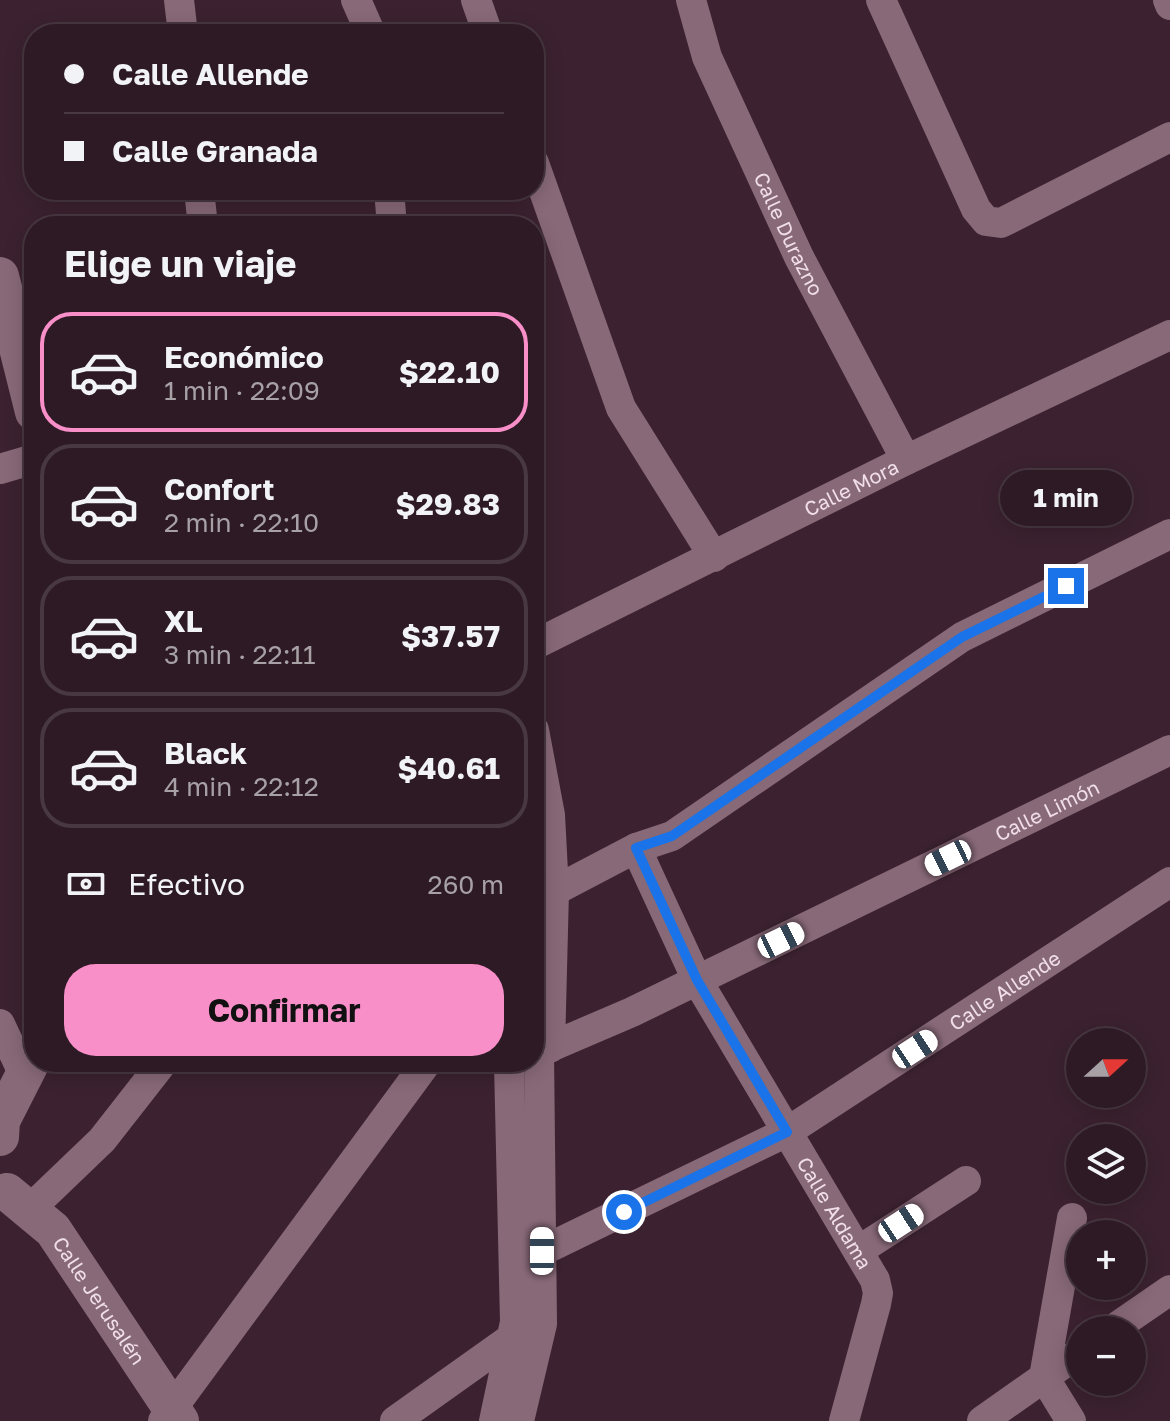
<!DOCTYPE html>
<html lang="es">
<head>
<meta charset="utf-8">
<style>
  :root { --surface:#2d1a24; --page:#392731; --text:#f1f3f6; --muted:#a7a1a6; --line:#483841; --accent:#f98fc9 }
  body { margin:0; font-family:"Golos Text",sans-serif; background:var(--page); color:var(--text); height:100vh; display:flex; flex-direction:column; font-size:30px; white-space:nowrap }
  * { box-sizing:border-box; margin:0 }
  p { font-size:26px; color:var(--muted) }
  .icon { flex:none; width:44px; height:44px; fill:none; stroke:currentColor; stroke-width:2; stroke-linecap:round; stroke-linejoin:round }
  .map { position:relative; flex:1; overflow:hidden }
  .details { position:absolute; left:24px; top:216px; width:520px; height:856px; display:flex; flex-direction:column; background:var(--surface); border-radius:32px; box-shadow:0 4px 20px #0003,0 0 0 2px var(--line) }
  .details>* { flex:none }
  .hud { position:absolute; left:24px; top:24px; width:520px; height:176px; border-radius:32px; box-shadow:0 4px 20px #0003,0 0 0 2px var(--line); display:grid; align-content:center; height:176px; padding:0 40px; background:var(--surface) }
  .needle { width:52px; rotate:69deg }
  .fabs { position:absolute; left:1066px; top:1028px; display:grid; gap:16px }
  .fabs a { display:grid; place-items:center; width:80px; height:80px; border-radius:50%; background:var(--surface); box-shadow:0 4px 20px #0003,0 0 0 2px var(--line); font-size:40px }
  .end { position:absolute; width:36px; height:36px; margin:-18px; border:10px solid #1a73e8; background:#fff; box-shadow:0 0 0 4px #fff }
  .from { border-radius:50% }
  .bubble { position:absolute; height:56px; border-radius:28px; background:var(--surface); box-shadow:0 4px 20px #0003,0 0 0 2px var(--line); font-size:26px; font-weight:700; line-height:56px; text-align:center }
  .car { position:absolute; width:24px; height:48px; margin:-24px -12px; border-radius:10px; box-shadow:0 0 6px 2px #0007; background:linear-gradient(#fff 24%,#345 0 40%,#fff 0 76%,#345 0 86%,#fff 0) }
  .hud b { display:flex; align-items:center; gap:28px; height:76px; font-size:30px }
  .hud b+b { border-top:2px solid var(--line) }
  .hud i { width:20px; height:20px; background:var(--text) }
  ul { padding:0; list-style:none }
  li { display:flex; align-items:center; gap:24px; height:120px; margin:0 16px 12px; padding:0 24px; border:4px solid var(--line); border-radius:32px }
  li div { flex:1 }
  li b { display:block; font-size:30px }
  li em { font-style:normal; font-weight:700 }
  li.active { border-color:var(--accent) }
  li>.icon { width:72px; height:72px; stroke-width:1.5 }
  h2 { padding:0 40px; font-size:36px; line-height:96px }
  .pay { display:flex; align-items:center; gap:20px; height:88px; padding:0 40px; font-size:30px }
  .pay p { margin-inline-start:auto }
  .action { display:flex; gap:16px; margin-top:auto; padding:16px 40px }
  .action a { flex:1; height:92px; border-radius:32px; background:var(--accent); color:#111; font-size:32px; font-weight:700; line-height:92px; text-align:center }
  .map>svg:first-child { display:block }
  .green { fill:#5f0d42 }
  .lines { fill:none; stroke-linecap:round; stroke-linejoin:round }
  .minor { stroke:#886978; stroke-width:30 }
  .tertiary { stroke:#886978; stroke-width:38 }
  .route { stroke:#1a73e8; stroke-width:10 }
  .labels { text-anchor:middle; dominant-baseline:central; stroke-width:6; stroke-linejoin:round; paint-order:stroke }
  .street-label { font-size:20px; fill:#f1dfe8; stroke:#311826 }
</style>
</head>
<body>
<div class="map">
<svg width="1170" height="1421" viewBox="0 0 1170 1421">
  <rect width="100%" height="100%" fill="#3c2230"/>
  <path class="green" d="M534,762L548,1048H534Z"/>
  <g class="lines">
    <g class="minor">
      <path d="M179,0L183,34"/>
      <path d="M356,0L371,34"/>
      <path d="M476,0L488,34"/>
      <path id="s1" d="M691,0L707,57L799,257L906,460"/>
      <path d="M881,0L976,209L986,221L1001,223L1170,137"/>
      <path d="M1168,0L1170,5"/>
      <path d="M534,163L621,408L714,557"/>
      <path d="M199,190L203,226"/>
      <path d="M389,190L392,226"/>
      <path d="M0,469L34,459"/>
      <path id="s2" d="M534,645L906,460L1170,335"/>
      <path d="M534,730L550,815L554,891L550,1048"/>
      <path id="s3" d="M636,848L697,980L875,1280L878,1293L876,1304L844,1421"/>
      <path d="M554,891L636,848L672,836L962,637L1170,534"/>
      <path d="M0,1024L23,1073"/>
      <path id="s4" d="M534,1054L632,1012L1170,750"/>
      <path d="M29,1210L102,1140L163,1062"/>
      <path id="s5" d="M542,1251L787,1132L1170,882"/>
      <path d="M858,1251L966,1181"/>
      <path d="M1112,1330L1170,1290"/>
      <path d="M163,1421L427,1062"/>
      <path d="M395,1421L513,1337L522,1338"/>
      <path d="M494,1421L515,1322L509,1064"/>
      <path d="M519,1421L542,1324L539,1052"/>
      <path d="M982,1421L1080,1352"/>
      <path d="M1071,1421L1044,1377L1072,1218"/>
    </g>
    <g class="tertiary">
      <path d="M0,276L34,412"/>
      <path d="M0,1137L1,1121L34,1056"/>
      <path id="s6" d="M7,1192L53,1230L180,1421"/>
    </g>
  </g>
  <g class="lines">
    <path class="route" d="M624,1212L787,1132L697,980L636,848L672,836L962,637L1066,586"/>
  </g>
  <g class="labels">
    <g class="street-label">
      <text stroke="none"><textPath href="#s1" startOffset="254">Calle Durazno</textPath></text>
      <text stroke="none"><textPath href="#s2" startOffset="354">Calle Mora</textPath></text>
      <text stroke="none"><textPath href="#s4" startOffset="568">Calle Limón</textPath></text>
      <text stroke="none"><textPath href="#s5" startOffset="532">Calle Allende</textPath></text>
      <text stroke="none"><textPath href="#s3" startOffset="416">Calle Aldama</textPath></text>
      <text stroke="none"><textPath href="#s6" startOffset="144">Calle Jerusalén</textPath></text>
    </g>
  </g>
</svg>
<div class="fabs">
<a><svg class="needle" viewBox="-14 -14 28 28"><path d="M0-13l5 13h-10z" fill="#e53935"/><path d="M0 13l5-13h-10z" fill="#a7a1a6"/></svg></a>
<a><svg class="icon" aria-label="layers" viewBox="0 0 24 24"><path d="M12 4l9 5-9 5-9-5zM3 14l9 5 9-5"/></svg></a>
<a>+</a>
<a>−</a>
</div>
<i class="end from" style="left:624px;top:1212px"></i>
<i class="end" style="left:1066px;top:586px"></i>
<div class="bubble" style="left:1000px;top:470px;width:132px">1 min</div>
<i class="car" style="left:948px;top:858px;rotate:244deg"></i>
<i class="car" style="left:781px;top:940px;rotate:64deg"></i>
<i class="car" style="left:915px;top:1049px;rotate:57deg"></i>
<i class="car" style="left:901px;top:1223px;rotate:57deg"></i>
<i class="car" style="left:542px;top:1251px;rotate:0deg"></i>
<div class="hud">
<b><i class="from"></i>Calle Allende</b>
<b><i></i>Calle Granada</b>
</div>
<section class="details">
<h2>Elige un viaje</h2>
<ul>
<li class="active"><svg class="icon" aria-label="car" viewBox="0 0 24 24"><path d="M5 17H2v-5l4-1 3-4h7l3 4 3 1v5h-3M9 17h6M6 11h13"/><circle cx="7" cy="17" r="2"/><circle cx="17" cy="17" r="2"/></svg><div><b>Económico</b><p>1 min · 22:09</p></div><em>$22.10</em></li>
<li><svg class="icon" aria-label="car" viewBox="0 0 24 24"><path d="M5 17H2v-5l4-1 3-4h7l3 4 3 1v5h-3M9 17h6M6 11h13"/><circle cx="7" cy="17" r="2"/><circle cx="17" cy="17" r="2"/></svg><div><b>Confort</b><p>2 min · 22:10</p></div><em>$29.83</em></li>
<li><svg class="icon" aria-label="car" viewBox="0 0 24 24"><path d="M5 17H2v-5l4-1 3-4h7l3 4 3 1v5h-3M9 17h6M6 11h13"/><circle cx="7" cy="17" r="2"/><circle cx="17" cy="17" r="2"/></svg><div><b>XL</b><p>3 min · 22:11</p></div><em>$37.57</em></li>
<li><svg class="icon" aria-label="car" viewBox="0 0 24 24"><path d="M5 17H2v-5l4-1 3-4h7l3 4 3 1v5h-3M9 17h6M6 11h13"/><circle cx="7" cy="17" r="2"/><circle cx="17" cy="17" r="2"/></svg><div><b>Black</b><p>4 min · 22:12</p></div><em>$40.61</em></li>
</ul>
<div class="pay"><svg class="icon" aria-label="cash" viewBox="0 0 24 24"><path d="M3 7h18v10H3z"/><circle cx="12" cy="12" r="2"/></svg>Efectivo<p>260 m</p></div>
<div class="action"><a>Confirmar</a></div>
</section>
</div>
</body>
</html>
